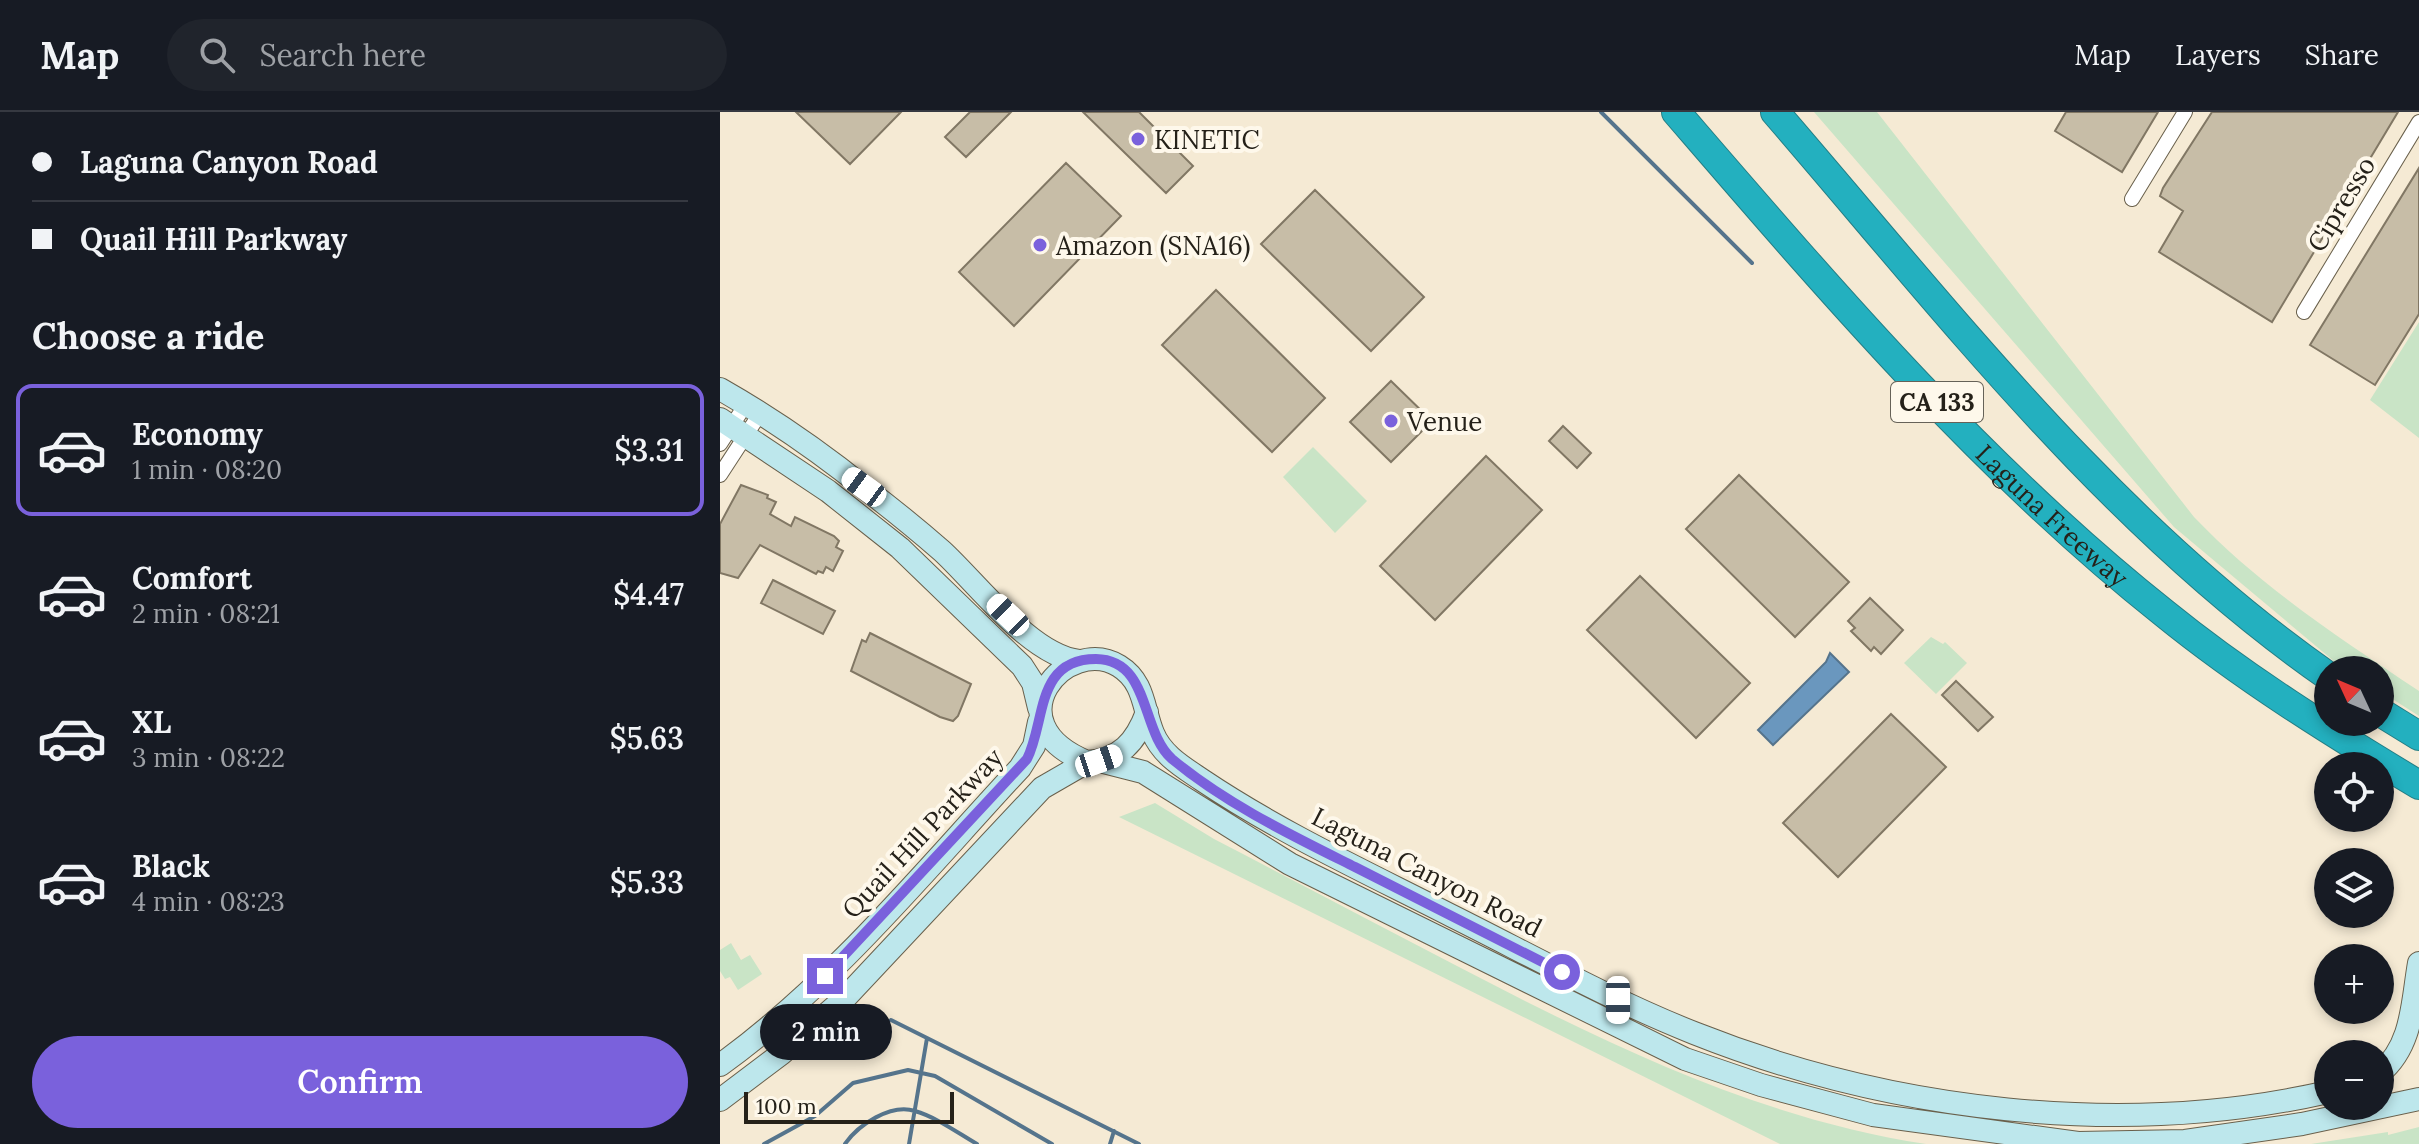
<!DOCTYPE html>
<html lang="en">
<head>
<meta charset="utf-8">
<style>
  :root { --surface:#171b24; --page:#20242c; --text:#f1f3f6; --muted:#9ea1a6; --line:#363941; --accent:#7a61dc }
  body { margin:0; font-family:Lora,serif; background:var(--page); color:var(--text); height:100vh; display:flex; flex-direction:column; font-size:30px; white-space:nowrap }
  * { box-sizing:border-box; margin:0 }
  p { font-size:26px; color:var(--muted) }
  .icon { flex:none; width:44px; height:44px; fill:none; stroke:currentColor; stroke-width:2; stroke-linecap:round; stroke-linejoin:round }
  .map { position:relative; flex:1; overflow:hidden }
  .sheet { display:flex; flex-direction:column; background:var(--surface); width:720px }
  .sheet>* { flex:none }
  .hud { display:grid; align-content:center; height:176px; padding:0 32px; background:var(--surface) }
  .needle { width:52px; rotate:314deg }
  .controls { position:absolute; left:1594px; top:544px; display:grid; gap:16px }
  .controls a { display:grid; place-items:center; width:80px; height:80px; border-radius:50%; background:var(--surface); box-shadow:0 4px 12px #0003; font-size:40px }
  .scale { position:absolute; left:24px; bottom:20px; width:210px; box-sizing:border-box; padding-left:8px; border:4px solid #252119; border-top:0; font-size:22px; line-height:28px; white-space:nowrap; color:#252119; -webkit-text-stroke:6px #fef8eb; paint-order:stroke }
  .end { position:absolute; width:36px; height:36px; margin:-18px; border:10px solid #7a61dc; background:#fff; box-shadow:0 0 0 4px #fff }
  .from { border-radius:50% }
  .bubble { position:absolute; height:56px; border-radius:28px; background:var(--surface); box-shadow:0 4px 12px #0003; font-size:26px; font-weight:600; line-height:56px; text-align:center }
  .car { position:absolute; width:24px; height:48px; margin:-24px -12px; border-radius:10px; box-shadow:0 0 6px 2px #0007; background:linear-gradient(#fff 24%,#345 0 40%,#fff 0 76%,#345 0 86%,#fff 0) }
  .hud b { display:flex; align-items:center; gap:28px; height:76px; font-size:30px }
  .hud b+b { border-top:2px solid var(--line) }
  .hud i { width:20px; height:20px; background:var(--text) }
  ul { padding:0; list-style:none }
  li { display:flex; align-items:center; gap:24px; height:132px; margin:0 16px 12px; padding:0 16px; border:4px solid transparent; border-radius:16px }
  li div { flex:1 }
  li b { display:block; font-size:30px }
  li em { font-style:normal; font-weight:600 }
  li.selected { border-color:var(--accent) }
  li>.icon { width:72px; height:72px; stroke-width:1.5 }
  h2 { padding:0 32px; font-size:36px; line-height:96px }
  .button { display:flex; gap:16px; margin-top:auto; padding:16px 32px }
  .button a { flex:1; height:92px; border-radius:48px; background:var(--accent); color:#fff; font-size:32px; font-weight:600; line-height:92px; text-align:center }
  header { display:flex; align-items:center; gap:48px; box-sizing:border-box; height:112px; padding:0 40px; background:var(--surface); border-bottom:2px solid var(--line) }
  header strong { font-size:38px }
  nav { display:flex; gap:44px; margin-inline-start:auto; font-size:28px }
  .search { width:560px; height:72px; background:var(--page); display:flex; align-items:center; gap:20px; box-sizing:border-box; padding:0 28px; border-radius:44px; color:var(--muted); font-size:30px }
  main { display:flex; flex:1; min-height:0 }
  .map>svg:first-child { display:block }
  .green { fill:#c9e4c6 }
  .water { fill:#6a97be; stroke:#55748c; stroke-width:2 }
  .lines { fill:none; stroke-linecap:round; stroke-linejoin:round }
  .stream { stroke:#55748c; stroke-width:4 }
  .building { fill:#c7bda7; stroke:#817764; stroke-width:2 }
  .minor-casing { stroke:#69604c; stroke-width:16 }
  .secondary-casing { stroke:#69604c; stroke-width:24 }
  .motorway-casing { stroke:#247e85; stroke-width:30 }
  .minor { stroke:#fff; stroke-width:14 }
  .secondary { stroke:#bde7ec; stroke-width:22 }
  .motorway { stroke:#23b0bf; stroke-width:28 }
  .route { stroke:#7a61dc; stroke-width:10 }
  .poi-dot { fill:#7a61dc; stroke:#fef8eb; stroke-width:3 }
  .labels { text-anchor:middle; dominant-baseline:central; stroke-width:8; stroke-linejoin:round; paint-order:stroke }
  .shield { fill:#fef8eb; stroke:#666258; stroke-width:2 }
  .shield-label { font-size:24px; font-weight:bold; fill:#252119 }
  .poi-label { font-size:26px; fill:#252119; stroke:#fef8eb; text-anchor:start }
  .street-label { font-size:26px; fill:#252119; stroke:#fef8eb }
</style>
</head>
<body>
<header>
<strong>Map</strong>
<div class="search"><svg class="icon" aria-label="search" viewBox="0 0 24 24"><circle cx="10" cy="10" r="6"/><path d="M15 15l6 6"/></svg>Search here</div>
<nav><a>Map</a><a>Layers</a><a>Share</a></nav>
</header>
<main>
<section class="sheet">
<div class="hud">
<b><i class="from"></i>Laguna Canyon Road</b>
<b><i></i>Quail Hill Parkway</b>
</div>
<h2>Choose a ride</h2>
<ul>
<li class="selected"><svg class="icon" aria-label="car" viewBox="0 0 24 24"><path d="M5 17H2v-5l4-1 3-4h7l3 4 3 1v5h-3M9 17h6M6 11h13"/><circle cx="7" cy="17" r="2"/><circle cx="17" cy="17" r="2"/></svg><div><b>Economy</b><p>1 min · 08:20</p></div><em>$3.31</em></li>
<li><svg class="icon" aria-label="car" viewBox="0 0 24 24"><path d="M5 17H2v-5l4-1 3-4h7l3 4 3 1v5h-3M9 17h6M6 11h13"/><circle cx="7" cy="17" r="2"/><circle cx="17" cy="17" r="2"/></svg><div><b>Comfort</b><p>2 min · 08:21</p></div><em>$4.47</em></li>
<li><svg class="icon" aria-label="car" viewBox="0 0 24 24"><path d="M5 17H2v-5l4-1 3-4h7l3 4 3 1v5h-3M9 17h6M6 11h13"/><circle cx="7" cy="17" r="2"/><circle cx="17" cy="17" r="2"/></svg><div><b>XL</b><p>3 min · 08:22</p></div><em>$5.63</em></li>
<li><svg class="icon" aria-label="car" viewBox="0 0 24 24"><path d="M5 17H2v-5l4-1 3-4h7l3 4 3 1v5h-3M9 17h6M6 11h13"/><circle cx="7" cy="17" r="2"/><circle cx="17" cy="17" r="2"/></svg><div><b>Black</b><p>4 min · 08:23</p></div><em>$5.33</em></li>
</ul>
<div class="button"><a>Confirm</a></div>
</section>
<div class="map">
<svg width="1699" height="1032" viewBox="0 0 1699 1032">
  <rect width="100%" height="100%" fill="#f5ead4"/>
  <path class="green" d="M1094,0H1157L1474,405C1541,475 1619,526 1699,579V604L1660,579V558H1628L1615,550L1454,415Z
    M1699,210V326L1650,288Z
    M593,335L647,389L615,421L563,365Z
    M1211,525L1223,532L1225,530L1247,551L1216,582L1184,551Z
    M435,691L494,727C575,769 656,812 737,854C887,932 1037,1006 1206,1032H1060L399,705Z
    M11,831L21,848L30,843L42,862L18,878L10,865L5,867L0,859V838Z
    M1699,1015V1032H1591L1668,1020V1023Z"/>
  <path class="water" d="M1110,541L1129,560L1053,633L1038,618L1106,550Z"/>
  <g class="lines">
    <path class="stream" d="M881,0L1032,151
      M171,908L419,1032
      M44,1032L95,1004L133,971L188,958L215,964L332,1032
      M125,1032C138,1013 171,991 195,999C216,1005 238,1021 257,1032
      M189,1032L207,926
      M390,1032L394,1019"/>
  </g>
  <path class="building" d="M76,0H181L130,52Z
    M250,0H291L246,45L225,25Z
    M363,0H419L473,54L446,81Z
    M1346,0H1438L1402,60L1335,19Z
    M1492,0H1678L1552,210L1439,140L1463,99L1440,84L1443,76Z
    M346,51L401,104L294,214L239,160Z
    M1699,56V202L1655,273L1590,233Z
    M595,78L704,185L651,239L541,132Z
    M496,178L605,286L552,340L442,233Z
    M671,269L712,309L671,350L630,310Z
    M843,314L871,341L857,356L829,329Z
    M766,344L822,398L715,508L660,454Z
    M1019,363L1129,470L1075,525L966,417Z
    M21,373L48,383L47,386L56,390L50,402L71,414L75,405L114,424L119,429L116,435L123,439L113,459L106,455L103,461L98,459L96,462L40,433L18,466L0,461V412Z
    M920,464L1030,571L976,626L867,518Z
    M53,468L115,499L103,522L41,491Z
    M1150,486L1183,518L1161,542L1154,535L1151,539L1131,519L1135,516L1128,509Z
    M150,521L251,572L238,604L233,609L220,605L131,559L142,528L146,530Z
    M1236,569L1273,605L1258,619L1222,583Z
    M1171,602L1226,655L1118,765L1063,711Z"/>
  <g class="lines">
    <defs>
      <path id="minor" d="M1412,87L1465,0
        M1584,200L1699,10
        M0,332L26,292
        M0,363L41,300"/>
      <path id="secondary" d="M0,277C51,306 100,340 146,377C172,397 198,418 222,439C257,471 311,544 359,549
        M0,307L108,379L180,436L302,554L313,571L319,596
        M427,600C416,630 400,648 367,650C270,610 347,522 399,554C425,570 423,597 433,621C442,643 463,655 482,668C561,721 648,761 732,804C812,844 891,888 974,921C1170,999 1402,1027 1608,980
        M380,649L423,660L570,752L965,947L1041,973L1153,1003L1358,1031L1465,1029L1582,1012L1699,987
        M0,953C114,871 205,758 300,656L314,634L319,610
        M1660,961C1693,933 1692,891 1699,851
        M0,988L61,942L126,885L322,676L367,650"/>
      <g id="motorway">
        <path id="s1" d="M956,0C1108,176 1261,356 1444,501C1524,566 1611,620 1699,673"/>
        <path d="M1055,0C1227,199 1390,412 1608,564"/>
        <path d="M1660,600L1699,624"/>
      </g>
    </defs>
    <use href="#minor" class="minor-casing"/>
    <use href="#secondary" class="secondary-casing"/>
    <use href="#motorway" class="motorway-casing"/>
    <use href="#minor" class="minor"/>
    <use href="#secondary" class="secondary"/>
    <use href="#motorway" class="motorway"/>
  </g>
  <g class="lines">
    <path class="route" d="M105,864L307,647C326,610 315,547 376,547C431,548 420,619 452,647C506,692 573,724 635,755C704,790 773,825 842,860"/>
  </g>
  <g class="poi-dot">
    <circle cx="418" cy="27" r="8"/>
    <circle cx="320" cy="133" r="8"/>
    <circle cx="671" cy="309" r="8"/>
  </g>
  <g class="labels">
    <rect class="shield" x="1171" y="270" width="92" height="40" rx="6"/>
    <g class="shield-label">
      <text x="1217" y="290">CA 133</text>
    </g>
    <g class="poi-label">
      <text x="434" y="27">KINETIC</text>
      <text x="336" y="133">Amazon (SNA16)</text>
      <text x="687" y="309">Venue</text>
    </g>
    <g class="street-label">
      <text transform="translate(1621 92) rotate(-59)">Cipresso</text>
      <text stroke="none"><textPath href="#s1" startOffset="552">Laguna Freeway</textPath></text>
      <text transform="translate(202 721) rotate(-47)">Quail Hill Parkway</text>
      <text transform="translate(707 760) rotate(27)">Laguna Canyon Road</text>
    </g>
  </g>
</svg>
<div class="controls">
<a><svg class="needle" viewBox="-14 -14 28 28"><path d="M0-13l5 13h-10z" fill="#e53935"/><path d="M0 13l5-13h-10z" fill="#9ea1a6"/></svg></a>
<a><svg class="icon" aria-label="locate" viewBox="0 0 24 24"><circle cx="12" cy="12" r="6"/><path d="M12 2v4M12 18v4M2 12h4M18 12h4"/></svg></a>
<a><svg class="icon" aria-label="layers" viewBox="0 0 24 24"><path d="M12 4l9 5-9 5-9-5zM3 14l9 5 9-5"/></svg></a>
<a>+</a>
<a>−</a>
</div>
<div class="scale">100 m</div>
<i class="end from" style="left:842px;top:860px"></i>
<i class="end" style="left:105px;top:864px"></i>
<div class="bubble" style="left:40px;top:892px;width:132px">2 min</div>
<i class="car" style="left:144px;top:375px;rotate:306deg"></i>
<i class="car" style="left:288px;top:503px;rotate:314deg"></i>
<i class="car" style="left:379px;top:649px;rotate:71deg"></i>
<i class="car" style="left:898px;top:888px;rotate:180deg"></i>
</div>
</main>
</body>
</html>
